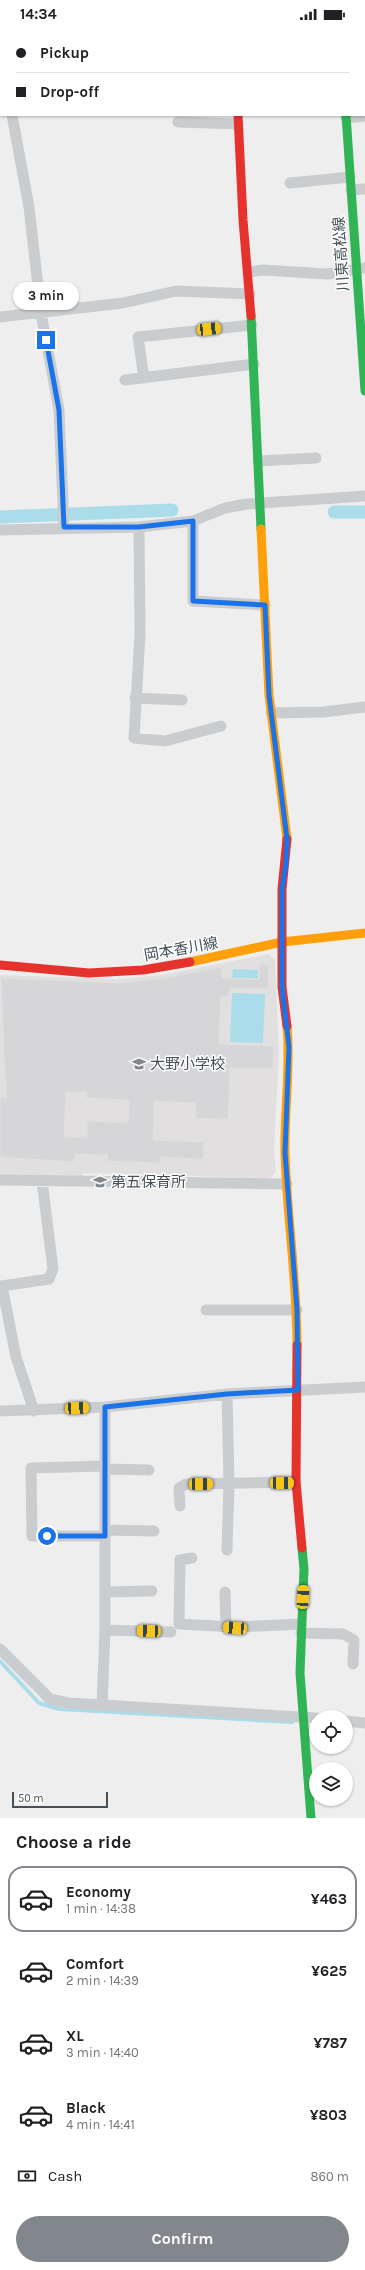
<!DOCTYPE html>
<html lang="en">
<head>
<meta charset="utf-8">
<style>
  :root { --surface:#fff; --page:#f2f2f2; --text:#202124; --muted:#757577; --line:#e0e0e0; --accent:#81878d }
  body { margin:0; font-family:Karla,"Noto Sans JP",sans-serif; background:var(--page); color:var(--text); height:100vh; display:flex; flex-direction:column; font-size:15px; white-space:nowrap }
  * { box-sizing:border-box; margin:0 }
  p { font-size:13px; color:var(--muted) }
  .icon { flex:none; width:22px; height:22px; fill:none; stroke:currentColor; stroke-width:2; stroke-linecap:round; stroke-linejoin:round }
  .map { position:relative; height:1790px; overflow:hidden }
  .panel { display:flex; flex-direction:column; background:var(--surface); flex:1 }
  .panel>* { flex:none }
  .hud { position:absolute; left:0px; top:0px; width:365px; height:88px; box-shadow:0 1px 3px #0004; display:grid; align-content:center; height:88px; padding:0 16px; background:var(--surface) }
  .controls { position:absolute; left:309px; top:1682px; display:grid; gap:8px }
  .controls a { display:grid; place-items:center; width:44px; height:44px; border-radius:50%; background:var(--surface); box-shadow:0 1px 3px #0004; font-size:20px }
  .scale { position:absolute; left:12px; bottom:10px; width:96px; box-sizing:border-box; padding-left:4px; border:2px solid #465059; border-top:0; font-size:11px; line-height:14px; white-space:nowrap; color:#465059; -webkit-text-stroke:3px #fff; paint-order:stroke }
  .end { position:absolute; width:18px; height:18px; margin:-9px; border:5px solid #1a73e8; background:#fff; box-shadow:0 0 0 2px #fff }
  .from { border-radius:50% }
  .bubble { position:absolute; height:28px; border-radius:14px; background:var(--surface); box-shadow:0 1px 3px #0004; font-size:13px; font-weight:700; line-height:28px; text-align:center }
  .car { position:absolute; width:12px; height:24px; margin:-12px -6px; border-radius:5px; box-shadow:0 0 3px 1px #0007; background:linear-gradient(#f5c518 24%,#345 0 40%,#f5c518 0 76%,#345 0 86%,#f5c518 0) }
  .hud b { display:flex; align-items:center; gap:14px; height:38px; font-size:15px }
  .hud b+b { border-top:1px solid var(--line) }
  .hud i { width:10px; height:10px; background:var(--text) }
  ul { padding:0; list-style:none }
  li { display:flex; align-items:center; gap:12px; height:66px; margin:0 8px 6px; padding:0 8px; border:2px solid transparent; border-radius:16px }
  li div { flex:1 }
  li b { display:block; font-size:15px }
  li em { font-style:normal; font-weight:700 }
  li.on { border-color:var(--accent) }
  li>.icon { width:36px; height:36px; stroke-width:1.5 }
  h2 { padding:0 16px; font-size:18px; line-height:48px }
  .pay { display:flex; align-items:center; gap:10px; height:44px; padding:0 16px; font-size:15px }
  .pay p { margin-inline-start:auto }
  .cta { display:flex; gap:8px; margin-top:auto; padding:8px 16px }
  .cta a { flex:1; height:46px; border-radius:24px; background:var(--accent); color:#fff; font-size:16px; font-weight:700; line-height:46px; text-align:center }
  .status { display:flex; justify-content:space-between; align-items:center; height:28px; padding:0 20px; background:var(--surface); direction:ltr }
  .status svg { height:11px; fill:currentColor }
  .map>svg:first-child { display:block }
  .education { fill:#e1dfdf }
  .water { fill:#aadce9 }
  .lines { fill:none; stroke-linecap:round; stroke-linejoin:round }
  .stream { stroke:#aadce9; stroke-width:4 }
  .canal { stroke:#aadce9; stroke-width:13 }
  .building { fill:#d6d6d8; stroke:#e0e0e1; fill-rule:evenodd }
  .street { stroke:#cacdcf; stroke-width:11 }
  .fast { stroke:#30b455; stroke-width:9 }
  .slow { stroke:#ff9f0a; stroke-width:9 }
  .jam { stroke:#e5322d; stroke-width:9 }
  .route { stroke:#1a73e8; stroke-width:5 }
  .labels { text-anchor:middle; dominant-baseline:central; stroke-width:3; stroke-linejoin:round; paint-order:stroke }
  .street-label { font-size:15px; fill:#465059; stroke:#fff }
  .poi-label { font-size:15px; fill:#465059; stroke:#fff; text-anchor:start }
</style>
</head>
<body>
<div class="status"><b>14:34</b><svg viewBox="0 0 49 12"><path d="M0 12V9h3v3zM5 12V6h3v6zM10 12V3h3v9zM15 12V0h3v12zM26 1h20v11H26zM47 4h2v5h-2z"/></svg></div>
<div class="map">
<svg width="365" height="1790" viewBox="0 0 365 1790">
  <rect width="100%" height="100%" fill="#efeeee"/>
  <path class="education" d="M269,926L275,932L279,1024L274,1122L276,1144L270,1150L83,1145L82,1150L0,1148V947L121,951L161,947Z"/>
  <path class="water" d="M233,941L258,942V950H232Z
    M232,965L265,966L263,1015L230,1014Z"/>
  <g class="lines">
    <path class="stream" d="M0,1633L39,1675L59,1681L292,1694"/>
    <path class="canal" d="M334,484H365
      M0,489L172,482"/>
  </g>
  <path class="building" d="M259,936L269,937L268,961L229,960V968L221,969L219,1016L274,1018L273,1041L230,1040L228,1091L195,1090L196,1075L154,1073L153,1112L204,1114L203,1131L160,1129V1135L107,1133L108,1127L75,1126L74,1134L0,1129V1069L7,1070L4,1029L1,950L120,955L164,950L222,939V950L259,951ZM66,1064H87L86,1070L129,1072L128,1095L87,1093V1110L64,1109Z"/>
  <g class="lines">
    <path class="street" d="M2,0V1
      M234,0V1
      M364,41H365
      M12,87L29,179L41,285L59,382L64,499
      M346,90L365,88
      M178,94L238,96
      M290,155L350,149
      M351,162L365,161
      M249,244L263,242L327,246L365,240
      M0,289L123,275L176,263L250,266
      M144,350L138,309L252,297
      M125,352L254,336
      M258,433L316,430
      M193,493V573L265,577
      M139,499L140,606L134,710L165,713L221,698
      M0,502L139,499L193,493L225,480L247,476L365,468
      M135,670L182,672
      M271,685L323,684L365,679
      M0,1152L287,1156
      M206,1282H297
      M0,1383L105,1379L227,1366L365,1359
      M34,1383L16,1329L2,1258L49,1251L53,1241L42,1153
      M105,1441L149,1442
      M180,1478L179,1460L186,1456L296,1454
      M105,1502L154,1503
      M105,1508H32L31,1440L105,1438
      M227,1522L229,1455L227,1366
      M192,1530L180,1532L179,1596L235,1599L301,1596
      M105,1564L152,1563
      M225,1564L226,1599
      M105,1602L171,1604
      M301,1605L343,1606L354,1612L353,1636
      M0,1621L50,1671L69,1675L316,1690
      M102,1677L105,1602V1379
      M346,1693L365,1695"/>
    <path class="fast" d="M346,87L365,363
      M251,288L261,501
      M302,1520L304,1541L300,1645L311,1790"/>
    <path class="slow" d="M261,501L269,667L287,811
      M190,934L282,914L365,905
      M287,998C291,1040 284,1083 285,1125C287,1189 297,1253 297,1317"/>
    <path class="jam" d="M339,0L340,1
      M238,87L243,192L251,288
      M0,937L89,945L143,942L190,934
      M287,998L282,959V861L287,811
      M297,1317L296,1454L302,1520"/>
  </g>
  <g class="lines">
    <path class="route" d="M46,312L59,382L64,499H139L193,493V573L265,577L269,667L287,811L286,835L282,861V959L289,1019L285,1125L297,1282L298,1362L227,1366L105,1379V1508H47"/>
  </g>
  <defs>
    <symbol id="school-bare" viewBox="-9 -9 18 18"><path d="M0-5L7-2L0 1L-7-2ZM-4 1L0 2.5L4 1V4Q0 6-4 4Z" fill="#81878d" stroke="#fff" stroke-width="2.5" paint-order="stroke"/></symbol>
  </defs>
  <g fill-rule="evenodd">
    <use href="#school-bare" x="129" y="1026" width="20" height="20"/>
    <use href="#school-bare" x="90" y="1144" width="20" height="20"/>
  </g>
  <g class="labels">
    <g class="street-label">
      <text transform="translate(341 226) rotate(-94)">川東高松線</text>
      <text transform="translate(181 921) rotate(-10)">岡本香川線</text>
    </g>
    <g class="poi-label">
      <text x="150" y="1036">大野小学校</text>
      <text x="111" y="1154">第五保育所</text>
    </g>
  </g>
</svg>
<div class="controls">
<a><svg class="icon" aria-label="locate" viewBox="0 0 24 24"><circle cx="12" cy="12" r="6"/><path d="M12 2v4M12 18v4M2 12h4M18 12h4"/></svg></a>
<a><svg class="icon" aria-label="layers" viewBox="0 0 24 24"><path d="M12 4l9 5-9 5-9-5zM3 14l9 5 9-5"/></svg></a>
</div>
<div class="scale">50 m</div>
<i class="end from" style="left:47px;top:1508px"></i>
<i class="end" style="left:46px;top:312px"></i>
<div class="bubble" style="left:13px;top:254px;width:66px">3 min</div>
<i class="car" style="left:209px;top:301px;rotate:84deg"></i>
<i class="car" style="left:77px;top:1380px;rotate:87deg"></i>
<i class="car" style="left:282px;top:1455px;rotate:90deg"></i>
<i class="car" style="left:201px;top:1456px;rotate:89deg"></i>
<i class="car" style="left:303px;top:1569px;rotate:3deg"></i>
<i class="car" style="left:235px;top:1600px;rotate:274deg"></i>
<i class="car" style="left:149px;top:1603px;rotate:272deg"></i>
<div class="hud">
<b><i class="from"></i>Pickup</b>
<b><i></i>Drop-off</b>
</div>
</div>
<section class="panel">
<h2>Choose a ride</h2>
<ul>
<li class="on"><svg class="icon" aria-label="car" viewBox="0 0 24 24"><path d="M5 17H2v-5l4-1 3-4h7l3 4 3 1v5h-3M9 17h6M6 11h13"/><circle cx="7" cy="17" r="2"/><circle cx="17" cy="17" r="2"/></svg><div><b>Economy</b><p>1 min · 14:38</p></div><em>¥463</em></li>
<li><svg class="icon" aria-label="car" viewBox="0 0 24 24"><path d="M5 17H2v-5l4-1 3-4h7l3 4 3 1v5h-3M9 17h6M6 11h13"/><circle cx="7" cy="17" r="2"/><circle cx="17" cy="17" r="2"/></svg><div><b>Comfort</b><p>2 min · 14:39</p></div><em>¥625</em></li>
<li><svg class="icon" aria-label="car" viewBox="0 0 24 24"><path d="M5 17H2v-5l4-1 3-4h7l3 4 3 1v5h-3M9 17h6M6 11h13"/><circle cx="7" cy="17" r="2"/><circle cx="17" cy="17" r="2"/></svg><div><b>XL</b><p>3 min · 14:40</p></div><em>¥787</em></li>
<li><svg class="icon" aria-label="car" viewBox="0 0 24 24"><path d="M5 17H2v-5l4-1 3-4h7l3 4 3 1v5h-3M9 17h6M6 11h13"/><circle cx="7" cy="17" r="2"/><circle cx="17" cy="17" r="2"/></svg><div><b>Black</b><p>4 min · 14:41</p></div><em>¥803</em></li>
</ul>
<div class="pay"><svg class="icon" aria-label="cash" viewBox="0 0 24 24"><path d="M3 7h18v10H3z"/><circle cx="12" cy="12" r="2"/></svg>Cash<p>860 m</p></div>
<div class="cta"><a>Confirm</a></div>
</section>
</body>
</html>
